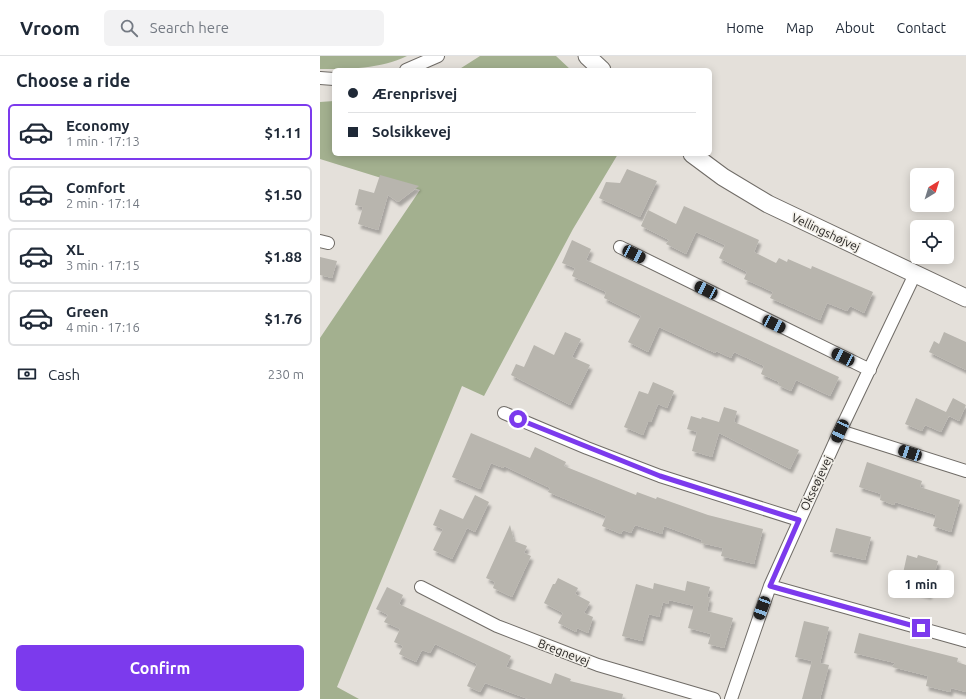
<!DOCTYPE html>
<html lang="en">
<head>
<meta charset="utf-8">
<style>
  :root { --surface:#fff; --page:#f2f2f3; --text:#1f2937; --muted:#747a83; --line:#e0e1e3; --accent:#7c3aed }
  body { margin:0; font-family:Ubuntu,sans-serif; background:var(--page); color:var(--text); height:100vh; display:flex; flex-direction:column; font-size:15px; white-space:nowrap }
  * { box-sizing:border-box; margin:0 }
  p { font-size:13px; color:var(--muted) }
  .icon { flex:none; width:22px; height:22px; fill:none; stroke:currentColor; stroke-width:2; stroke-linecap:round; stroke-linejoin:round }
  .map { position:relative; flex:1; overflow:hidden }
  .details { display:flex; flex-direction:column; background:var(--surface); width:320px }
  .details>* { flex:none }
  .guide { position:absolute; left:12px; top:12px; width:380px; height:88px; border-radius:6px; box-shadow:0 2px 10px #0003; display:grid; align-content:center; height:88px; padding:0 16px; background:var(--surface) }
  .needle { width:26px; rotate:38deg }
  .fabs { position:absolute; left:590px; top:112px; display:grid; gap:8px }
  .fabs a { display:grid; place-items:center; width:44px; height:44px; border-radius:6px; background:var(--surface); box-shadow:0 2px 10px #0003; font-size:20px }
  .end { position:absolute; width:18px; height:18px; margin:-9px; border:5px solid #7c3aed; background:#fff; box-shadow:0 0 0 2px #fff }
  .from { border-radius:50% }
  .bubble { position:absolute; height:28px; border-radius:6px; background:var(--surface); box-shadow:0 2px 10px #0003; font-size:13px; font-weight:700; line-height:28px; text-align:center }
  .car { position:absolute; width:12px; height:24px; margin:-12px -6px; border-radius:5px; box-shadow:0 0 3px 1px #0007; background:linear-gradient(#222 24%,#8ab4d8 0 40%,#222 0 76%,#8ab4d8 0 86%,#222 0) }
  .guide b { display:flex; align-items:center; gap:14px; height:38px; font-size:15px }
  .guide b+b { border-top:1px solid var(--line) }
  .guide i { width:10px; height:10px; background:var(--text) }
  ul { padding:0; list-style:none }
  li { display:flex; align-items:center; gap:12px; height:56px; margin:0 8px 6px; padding:0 8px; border:2px solid var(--line); border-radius:6px }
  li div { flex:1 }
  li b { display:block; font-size:15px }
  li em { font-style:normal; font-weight:700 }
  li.active { border-color:var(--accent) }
  li>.icon { width:36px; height:36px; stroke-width:1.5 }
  h2 { padding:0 16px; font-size:18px; line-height:48px }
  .pay { display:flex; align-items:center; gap:10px; height:44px; padding:0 16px; font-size:15px }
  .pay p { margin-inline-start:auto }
  .button { display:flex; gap:8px; margin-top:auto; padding:8px 16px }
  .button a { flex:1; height:46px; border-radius:6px; background:var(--accent); color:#fff; font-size:16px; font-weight:700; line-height:46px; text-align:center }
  header { display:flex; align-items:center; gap:24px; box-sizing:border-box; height:56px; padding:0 20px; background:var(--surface); border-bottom:1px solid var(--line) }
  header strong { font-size:19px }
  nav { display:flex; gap:22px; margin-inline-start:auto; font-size:14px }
  .search { width:280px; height:36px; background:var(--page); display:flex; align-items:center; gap:10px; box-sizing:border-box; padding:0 14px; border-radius:6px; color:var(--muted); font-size:15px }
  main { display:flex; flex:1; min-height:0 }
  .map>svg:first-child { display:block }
  .forest { fill:#a3b08f }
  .building { fill:#b8b5ae; filter:url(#shadow) }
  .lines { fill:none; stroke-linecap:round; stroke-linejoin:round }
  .street-casing { stroke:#706c67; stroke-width:14 }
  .secondary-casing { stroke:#706c67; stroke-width:19 }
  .street { stroke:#fff; stroke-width:12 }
  .secondary { stroke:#fff; stroke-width:17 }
  .route { stroke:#7c3aed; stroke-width:5 }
  .labels { text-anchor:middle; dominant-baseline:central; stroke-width:3; stroke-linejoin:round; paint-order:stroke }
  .street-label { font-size:12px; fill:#272523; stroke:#f1eee7 }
</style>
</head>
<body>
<header>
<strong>Vroom</strong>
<div class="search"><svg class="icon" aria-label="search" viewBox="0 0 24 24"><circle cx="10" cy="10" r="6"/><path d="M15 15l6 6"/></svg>Search here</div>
<nav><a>Home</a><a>Map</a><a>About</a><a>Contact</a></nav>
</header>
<main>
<section class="details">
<h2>Choose a ride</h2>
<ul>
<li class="active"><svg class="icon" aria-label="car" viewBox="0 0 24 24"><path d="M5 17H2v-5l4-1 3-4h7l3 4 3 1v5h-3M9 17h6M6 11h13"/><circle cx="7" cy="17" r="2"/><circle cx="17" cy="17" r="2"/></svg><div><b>Economy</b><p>1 min · 17:13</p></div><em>$1.11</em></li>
<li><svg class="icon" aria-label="car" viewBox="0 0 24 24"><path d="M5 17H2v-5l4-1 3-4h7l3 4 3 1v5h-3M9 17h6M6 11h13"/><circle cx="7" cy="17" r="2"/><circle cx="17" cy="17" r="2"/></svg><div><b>Comfort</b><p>2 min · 17:14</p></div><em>$1.50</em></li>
<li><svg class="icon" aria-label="car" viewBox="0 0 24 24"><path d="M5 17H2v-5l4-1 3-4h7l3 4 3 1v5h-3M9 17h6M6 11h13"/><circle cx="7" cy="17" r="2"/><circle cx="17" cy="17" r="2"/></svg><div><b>XL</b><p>3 min · 17:15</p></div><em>$1.88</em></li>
<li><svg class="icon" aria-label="car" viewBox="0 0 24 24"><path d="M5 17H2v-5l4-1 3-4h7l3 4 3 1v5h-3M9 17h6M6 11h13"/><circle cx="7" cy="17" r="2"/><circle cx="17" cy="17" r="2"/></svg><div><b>Green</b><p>4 min · 17:16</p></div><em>$1.76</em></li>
</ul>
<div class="pay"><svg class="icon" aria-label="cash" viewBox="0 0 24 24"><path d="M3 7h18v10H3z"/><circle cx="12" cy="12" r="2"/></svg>Cash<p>230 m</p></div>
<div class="button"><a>Confirm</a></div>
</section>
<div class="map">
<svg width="646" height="643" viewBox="0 0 646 643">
  <defs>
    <filter id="shadow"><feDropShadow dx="2.5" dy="4.5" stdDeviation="1" flood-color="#0004"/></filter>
  </defs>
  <rect width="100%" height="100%" fill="#e4e0da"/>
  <path class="forest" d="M0,0H87C61,13 28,13 0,13Z
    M160,0H236L251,14H138Z
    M14,45V98H298L253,173L164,340L142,330L17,631L39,643H0V282L100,134L0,103V46Z"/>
  <path class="building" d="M307,113L337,125L320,161L279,142L286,126L300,127Z
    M60,119L99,130L78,146L68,139L58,174L38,168L43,151L35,149L39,133L54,137Z
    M364,150L439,184L434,196L456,207L459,202L467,206L468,203L491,213L492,210L553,236L544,257L530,250L527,255L507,247L500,264L450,242L453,236L424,223L427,216L399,202L405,189L376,176L366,198L346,188L349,184L321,170L328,154L356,168Z
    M252,184L271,193L266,204L519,321L510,340L476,324L471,335L458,329L459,326L441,318L444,310L414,296L411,302L396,295L395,297L339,271L328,296L308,286L321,260L284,242L286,236L252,220L255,212L242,207Z
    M0,201L17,205L12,222L0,219Z
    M245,276L261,283L252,301L270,309L250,349L191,319L196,308L204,311L214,289L234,299Z
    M624,276L646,286V314L609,296L614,285L619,288Z
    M333,326L354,335L347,352L338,348L331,366H328L323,379L304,371L319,335L328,338Z
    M596,342L626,356L633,342L646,349L639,365L629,360L621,376L605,369L602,375L585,368Z
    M404,351L417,355L414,366L479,394L470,413L399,377L392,401L372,395L377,376L367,373L371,360L381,363L382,361L399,366Z
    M151,377L210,402L215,391L246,406L244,410L316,439L317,436L336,443L337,441L388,459L443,473L434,508L401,500L403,492L381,487L382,484L344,470L342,478L315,469L311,477L303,474L301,478L282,470L286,460L228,436L230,432L184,410L183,412L171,407L160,433L132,421Z
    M547,406L602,425L600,431L640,444L631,476L613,470L616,459L575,446L574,449L560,444L561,438L539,431Z
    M155,439L169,446L155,476L147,472L132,503L113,494L123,473L113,469L120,453L143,463Z
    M190,469L194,485L207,490L204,497L211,500L192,541L173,532L175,526L166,522Z
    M516,472L551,481L545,504L510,496Z
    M587,499L597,502L598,499L618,505L609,539L589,534L591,524L582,522Z
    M238,522L258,532L255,538L270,546L264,557L273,561L268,577L257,572L256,576L238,567L243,557L224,547L233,528H235Z
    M367,525L390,531L387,541L390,542L387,555L413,562L404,592L388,588L391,578L368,572L374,550L349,544L348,548L343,546L339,561L329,558L322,585L302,580L316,528L333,533L334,527L365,535Z
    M67,531L83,539L79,548L191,600L186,611L231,628L235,617L251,623L250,625L303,638L302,643H208L165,627L160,636L147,630L157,608L115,588L110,597L102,594L96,606L79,598L83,590L74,586L80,573L64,566L68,559L56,553Z
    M484,565L509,571L500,607L509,609L500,643H482L492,605L475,601Z
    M539,577L638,602L637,606L646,609V636L631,632L630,636L606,630L608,620L572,611L575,607L534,597Z"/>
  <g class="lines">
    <defs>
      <path id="street" d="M86,14L118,0
        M0,22L14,23
        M0,185L8,187
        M300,191L550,314
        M184,357L267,392L340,420L479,464
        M520,375L646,415
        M450,530L646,585
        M101,531L177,570L278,609L394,643
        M411,643L450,530L520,375L595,218"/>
      <path id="secondary" d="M267,0L282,14
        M372,98L403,121L448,148L646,242"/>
    </defs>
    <use href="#street" class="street-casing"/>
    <use href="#secondary" class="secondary-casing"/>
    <use href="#street" class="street"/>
    <use href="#secondary" class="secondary"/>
  </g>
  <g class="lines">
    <path class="route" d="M198,363L340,420L479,464L450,530L601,572"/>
  </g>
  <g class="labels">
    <g class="street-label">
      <text transform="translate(506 176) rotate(25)">Vellingshøjvej</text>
      <text transform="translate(496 427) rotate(-65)">Okseøjevej</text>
      <text transform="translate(244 596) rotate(21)">Bregnevej</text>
    </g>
  </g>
</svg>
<div class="fabs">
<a><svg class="needle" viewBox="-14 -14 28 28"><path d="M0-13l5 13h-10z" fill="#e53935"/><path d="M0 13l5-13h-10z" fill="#747a83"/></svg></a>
<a><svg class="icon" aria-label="locate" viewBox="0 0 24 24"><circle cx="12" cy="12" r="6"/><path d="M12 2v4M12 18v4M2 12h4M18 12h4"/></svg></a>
</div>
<i class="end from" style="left:198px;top:363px"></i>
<i class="end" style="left:601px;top:572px"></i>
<div class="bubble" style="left:568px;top:514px;width:66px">1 min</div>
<i class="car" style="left:314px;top:198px;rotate:116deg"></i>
<i class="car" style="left:386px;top:234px;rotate:296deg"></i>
<i class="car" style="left:454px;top:268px;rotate:116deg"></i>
<i class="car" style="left:523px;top:301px;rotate:296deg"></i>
<i class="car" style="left:520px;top:375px;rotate:205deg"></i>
<i class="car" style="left:590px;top:397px;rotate:288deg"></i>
<i class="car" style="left:442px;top:552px;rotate:200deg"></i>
<div class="guide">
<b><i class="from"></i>Ærenprisvej</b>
<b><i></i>Solsikkevej</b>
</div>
</div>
</main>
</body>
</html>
